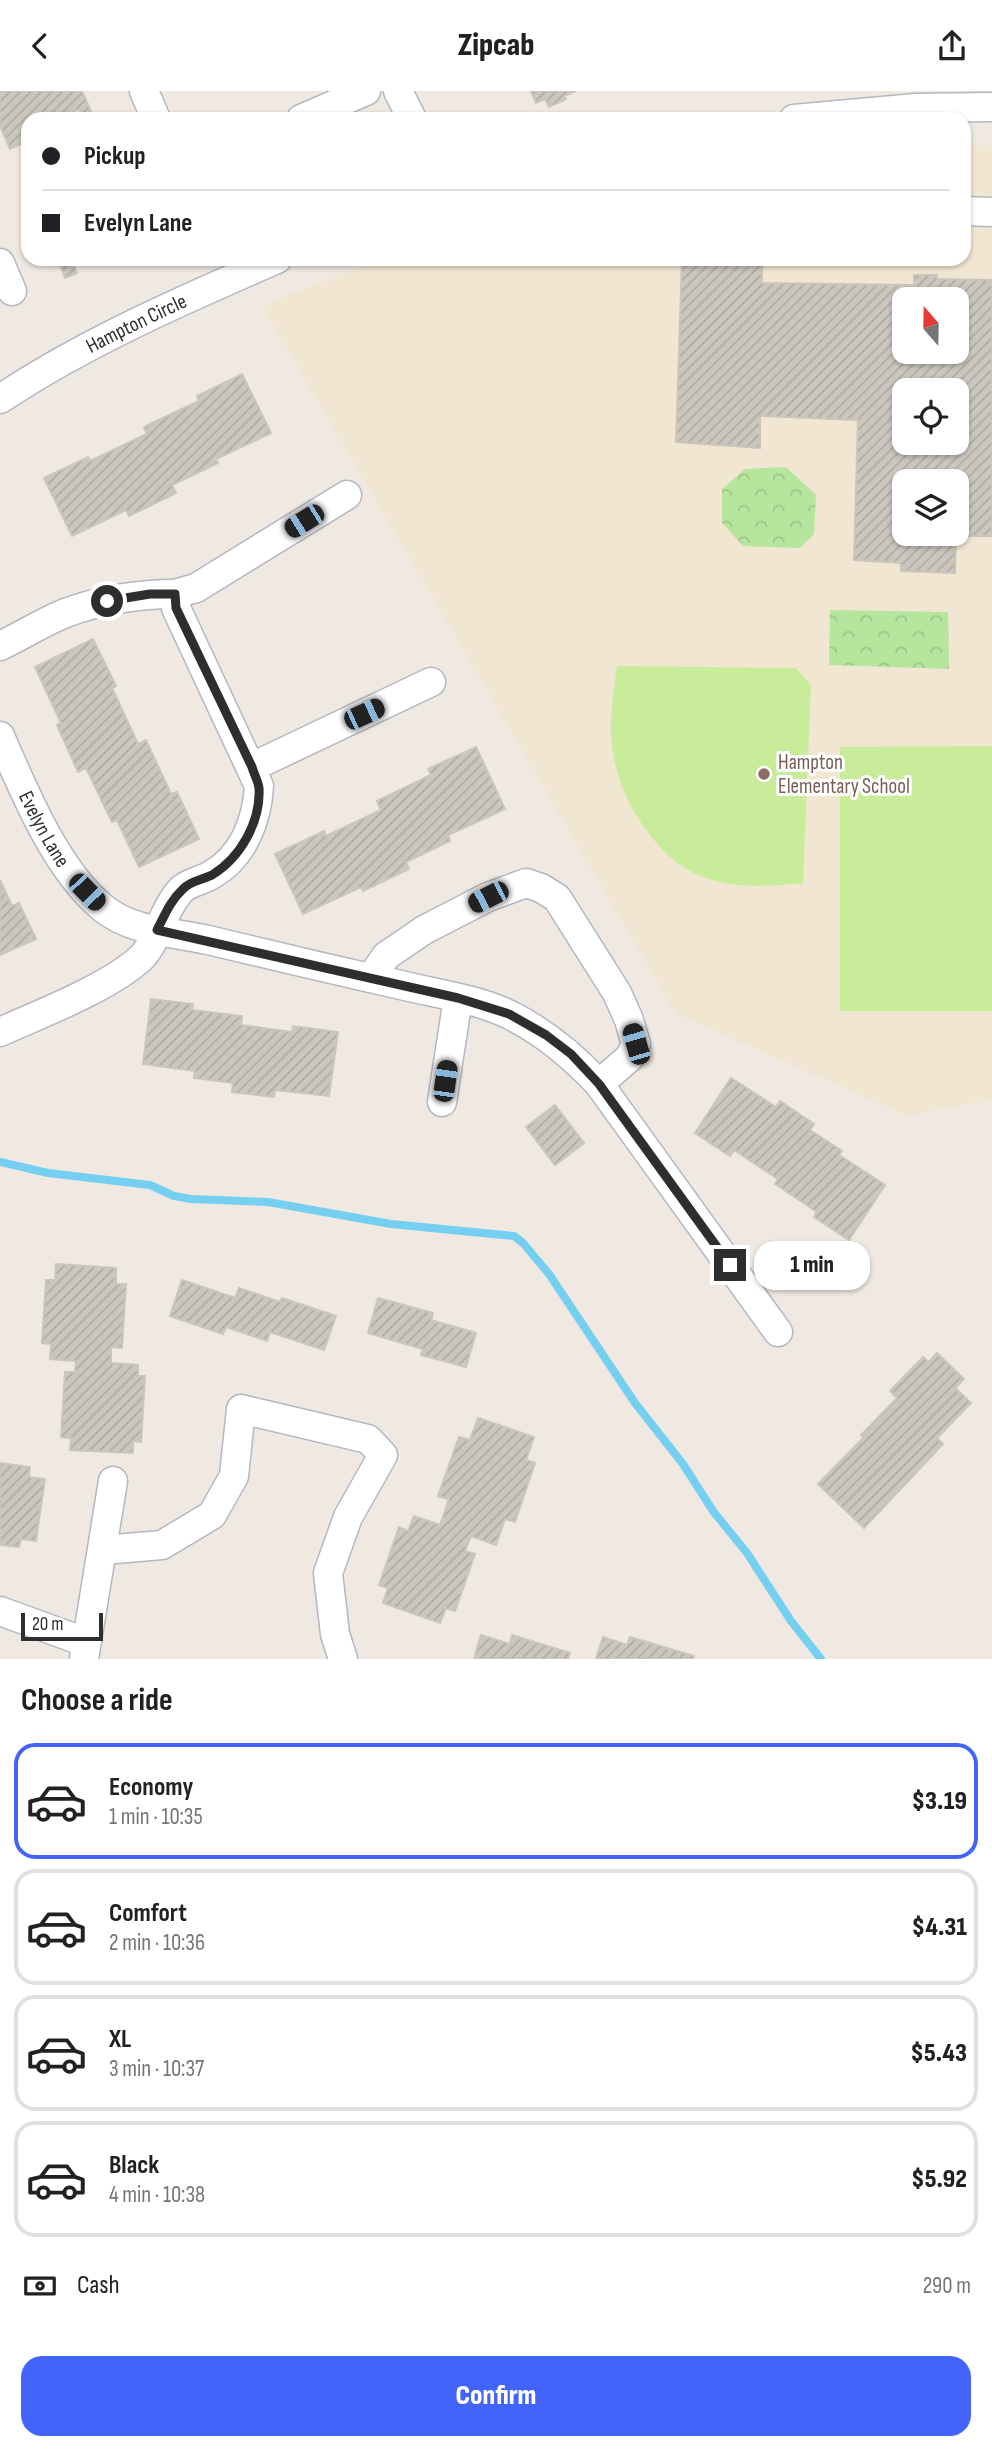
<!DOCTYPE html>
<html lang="en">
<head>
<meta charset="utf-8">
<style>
  :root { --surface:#fff; --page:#f2f2f2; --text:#202124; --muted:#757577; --line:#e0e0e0; --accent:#4264fb }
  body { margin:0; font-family:"Sofia Sans Condensed",sans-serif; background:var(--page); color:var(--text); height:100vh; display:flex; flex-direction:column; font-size:26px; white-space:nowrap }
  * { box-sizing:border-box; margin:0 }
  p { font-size:23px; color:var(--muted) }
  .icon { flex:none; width:38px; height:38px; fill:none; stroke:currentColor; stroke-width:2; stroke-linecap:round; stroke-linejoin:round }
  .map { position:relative; height:1568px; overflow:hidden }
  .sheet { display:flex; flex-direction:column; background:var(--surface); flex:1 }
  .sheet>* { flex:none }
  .guide { position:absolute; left:21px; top:21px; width:950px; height:154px; border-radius:21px; box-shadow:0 2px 5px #0004; display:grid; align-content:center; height:154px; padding:0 21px; background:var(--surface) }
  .needle { width:46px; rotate:340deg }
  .tools { position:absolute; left:892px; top:196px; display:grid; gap:14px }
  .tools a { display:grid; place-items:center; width:77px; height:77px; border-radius:14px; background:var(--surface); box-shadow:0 2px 5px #0004; font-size:35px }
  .scale { position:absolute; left:21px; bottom:18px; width:82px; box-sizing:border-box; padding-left:7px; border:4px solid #2e2e2e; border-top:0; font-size:19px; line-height:24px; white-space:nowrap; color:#2e2e2e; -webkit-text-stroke:5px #fff; paint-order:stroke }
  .end { position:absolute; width:32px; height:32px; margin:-16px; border:9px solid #2e2e2e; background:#fff; box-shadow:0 0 0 4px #fff }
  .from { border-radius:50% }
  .bubble { position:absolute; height:49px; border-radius:21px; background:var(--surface); box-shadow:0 2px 5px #0004; font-size:23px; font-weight:800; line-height:49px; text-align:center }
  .car { position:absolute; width:21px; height:42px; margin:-21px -10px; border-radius:9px; box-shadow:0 0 5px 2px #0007; background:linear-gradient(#222 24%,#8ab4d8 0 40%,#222 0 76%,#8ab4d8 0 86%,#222 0) }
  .guide b { display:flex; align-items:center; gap:24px; height:66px; font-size:26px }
  .guide b+b { border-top:2px solid var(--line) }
  .guide i { width:18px; height:18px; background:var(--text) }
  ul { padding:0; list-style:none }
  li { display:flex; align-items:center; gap:21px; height:116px; margin:0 14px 10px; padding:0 7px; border:4px solid var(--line); border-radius:21px }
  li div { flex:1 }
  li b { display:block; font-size:26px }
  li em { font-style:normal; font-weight:800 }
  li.current { border-color:var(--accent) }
  li>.icon { width:63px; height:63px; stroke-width:1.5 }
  h2 { padding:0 21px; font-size:32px; line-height:84px }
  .pay { display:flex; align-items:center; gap:18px; height:77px; padding:0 21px; font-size:26px }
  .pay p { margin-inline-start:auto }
  .primary-button { display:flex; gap:14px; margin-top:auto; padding:14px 21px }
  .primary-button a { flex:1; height:80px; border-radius:21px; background:var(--accent); color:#fff; font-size:28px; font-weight:800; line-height:80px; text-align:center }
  header { display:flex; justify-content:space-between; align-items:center; height:91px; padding:0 21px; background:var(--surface); font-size:32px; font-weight:800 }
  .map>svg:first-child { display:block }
  .education { fill:#f0e6d1; fill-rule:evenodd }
  .park { fill:url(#park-crowns) }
  .pitch { fill:#c9ec9a }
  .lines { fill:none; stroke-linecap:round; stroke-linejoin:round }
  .stream { stroke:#75cff0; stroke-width:8 }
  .building { fill:url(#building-hatch); stroke:#cbc5ba; stroke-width:2; fill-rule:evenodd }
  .minor-casing { stroke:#b4b7c1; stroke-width:31 }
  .minor { stroke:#fff; stroke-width:28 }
  .route { stroke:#2e2e2e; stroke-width:9 }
  .education-dot { fill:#8d6e63; stroke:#fff; stroke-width:2.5 }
  .labels { text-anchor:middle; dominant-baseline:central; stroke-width:6; stroke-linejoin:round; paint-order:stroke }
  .street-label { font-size:21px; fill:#2e2e2e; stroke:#fff }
  .education-label { font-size:21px; fill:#785e54; stroke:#fff; text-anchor:start }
</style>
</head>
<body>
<header><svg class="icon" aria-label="back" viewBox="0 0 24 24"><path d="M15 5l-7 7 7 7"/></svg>Zipcab<svg class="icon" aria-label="share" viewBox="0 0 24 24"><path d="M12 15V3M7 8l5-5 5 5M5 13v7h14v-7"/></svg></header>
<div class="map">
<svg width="992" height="1568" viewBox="0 0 992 1568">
  <defs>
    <pattern id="park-crowns" width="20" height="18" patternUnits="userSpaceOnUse" patternTransform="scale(1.75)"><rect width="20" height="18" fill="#b6e59e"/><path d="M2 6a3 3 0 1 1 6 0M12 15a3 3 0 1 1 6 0" fill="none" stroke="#9dc588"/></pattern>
    <pattern id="building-hatch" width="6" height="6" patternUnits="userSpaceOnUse" patternTransform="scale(1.75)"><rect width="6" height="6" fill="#cbc7bf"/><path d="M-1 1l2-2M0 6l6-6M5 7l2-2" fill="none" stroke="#afaba4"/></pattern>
  </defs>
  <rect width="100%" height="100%" fill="#efe9e1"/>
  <path class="education" d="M964,54L992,55V1009L907,1025L676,923L262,215L331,187L388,168H964ZM905,208H957V261H905ZM905,299H957V352H905ZM905,390H957V443H905Z"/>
  <path class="park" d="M786,376L816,404L814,443L800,457L743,455L722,432V398L745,378Z
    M830,519L948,521L949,578L829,574Z"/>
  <path class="pitch" d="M617,575L796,577L811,594L803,792C730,800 682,795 640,730C623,705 613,674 611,645C610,621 614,598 617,575Z
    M992,655V920H840V656Z"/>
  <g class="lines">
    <path class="stream" d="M0,1071L48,1082L150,1094L174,1105L191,1108L268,1111L391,1133L514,1145L523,1152L549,1183L635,1312L683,1373L713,1420L747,1462L791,1530L821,1568"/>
  </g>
  <path class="building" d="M0,0H82L91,20L82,25L79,18L61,26L59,22L44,28H28V42L19,46L21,53L10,58L0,35Z
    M531,0H576L564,5L566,8L549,16L545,8L536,12Z
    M58,168H87L88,169L74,175L77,182L65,187Z
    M682,168H762V192L914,194V184H937V188L992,189V445H956L955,482L901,480V472L854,469L858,329L760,325V357L676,351ZM905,208H957V261H905ZM905,299H957V352H905ZM905,390H957V443H905Z
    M242,283L271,342L216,368L218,372L172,394L176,402L129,425L126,419L72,445L44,387L88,366L90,370L147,343L144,336L199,310L197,305Z
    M93,548L116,595L112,597L138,653L146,649L171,703L177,701L199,748L139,776L117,729L112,731L86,677L78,681L57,634L61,632L35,576Z
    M476,656L505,718L448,744L450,750L406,771L409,778L363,800L361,796L303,823L275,763L324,740L326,745L381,719L377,710L431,684L428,678Z
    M0,789L12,815L19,812L36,848L0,864Z
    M151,908L193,913L192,919L242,925L241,934L292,941L293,935L338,941L329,1005L275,999L274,1006L232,1001L233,992L194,987L195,980L143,973Z
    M731,987L776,1016L780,1010L814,1033L810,1039L842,1060L839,1064L885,1094L849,1149L814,1126L817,1121L775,1093L778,1088L734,1059L730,1065L695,1042Z
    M555,1014L584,1052L555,1074L526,1036Z
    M56,1173L116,1177V1193H126L122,1257L111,1256V1272L138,1274V1285H145L141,1351L133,1350V1362L70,1359L71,1347L61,1346L65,1281H75L76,1270L50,1268L51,1253L42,1252L46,1189H55Z
    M182,1189L235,1207L239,1197L280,1211L282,1207L336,1225L324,1259L270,1241L267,1250L226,1236L223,1243L170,1225Z
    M378,1207L433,1222L431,1229L476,1242L466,1276L421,1264L423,1258L368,1242Z
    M937,1262L964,1288L955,1297L971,1312L937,1347L943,1353L864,1437L818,1393L863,1347L861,1344L897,1307L890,1300L923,1266L929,1271Z
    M478,1327L534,1346L526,1369L535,1372L515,1431L505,1428L496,1454L471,1445L465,1460L475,1463L455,1520L446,1517L440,1532L383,1512L388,1497L379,1494L399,1436L408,1440L414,1425L440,1434L449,1408L438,1405L459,1346L470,1349Z
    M0,1372L30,1376L29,1386L45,1388L36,1450L21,1448L19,1456L0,1454Z
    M481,1544L510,1553L512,1544L570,1562L568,1568H474Z
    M603,1546L627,1554L630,1546L694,1565L693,1568H596Z"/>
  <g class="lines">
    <defs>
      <g id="minor">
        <path d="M144,0L156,28"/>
        <path d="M398,0L412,28"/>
        <path d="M301,28L366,0"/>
        <path d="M794,28L916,17L992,16"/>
        <path d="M964,120L992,121"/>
        <path d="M0,172L12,200"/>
        <path id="s1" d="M0,308C86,251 183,209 277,168"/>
        <path d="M175,503L196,497L347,404"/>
        <path d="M0,555C23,544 45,530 68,521C102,509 139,503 175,503L176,517L259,695C257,730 243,766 211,784C201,790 190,791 182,798C163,817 157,852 141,867C108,897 42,922 0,941"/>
        <path id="s2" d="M0,645C24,700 56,779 103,817C132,841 173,841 208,849C274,865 339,880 405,895C439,903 481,909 512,925C547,943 573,965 599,993L778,1241"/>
        <path d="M252,676L431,591"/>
        <path d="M371,887L386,865L424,839L488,806L526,792L541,797L557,807L617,902L629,929L636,953L630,966L599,993"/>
        <path d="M442,1011L458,907"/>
        <path d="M103,1459L162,1454L212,1424L234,1385L241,1318L368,1348L383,1364L348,1426L328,1482L335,1543L343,1568"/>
        <path d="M0,1520L85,1551"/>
        <path d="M84,1568L113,1390"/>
      </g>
    </defs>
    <use href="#minor" class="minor-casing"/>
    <use href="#minor" class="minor"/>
  </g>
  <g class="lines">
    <path class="route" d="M107,510L150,503H175L176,517L252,676C254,683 258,690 259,697C261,731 240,767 212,784C202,789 190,790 183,798C170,810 165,824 157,839L458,907L509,923L546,944L571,963L599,993L730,1174"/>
  </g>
  <circle class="education-dot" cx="764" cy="683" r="7"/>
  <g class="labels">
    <g class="street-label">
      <text stroke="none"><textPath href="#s1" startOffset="156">Hampton Circle</textPath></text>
      <text stroke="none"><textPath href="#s2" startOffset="103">Evelyn Lane</textPath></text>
    </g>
    <g class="education-label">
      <text x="778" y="671">Hampton<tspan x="778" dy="24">Elementary School</tspan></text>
    </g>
  </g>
</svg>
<div class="tools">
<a><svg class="needle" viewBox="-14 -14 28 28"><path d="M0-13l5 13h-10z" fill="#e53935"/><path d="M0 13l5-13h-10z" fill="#757577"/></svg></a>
<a><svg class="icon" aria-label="locate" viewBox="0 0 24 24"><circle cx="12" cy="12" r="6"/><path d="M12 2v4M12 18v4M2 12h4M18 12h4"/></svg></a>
<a><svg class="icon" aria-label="layers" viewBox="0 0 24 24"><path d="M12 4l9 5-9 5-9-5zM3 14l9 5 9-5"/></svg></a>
</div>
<div class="scale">20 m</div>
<i class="end from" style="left:107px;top:510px"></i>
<i class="end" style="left:730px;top:1174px"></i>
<div class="bubble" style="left:754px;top:1150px;width:116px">1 min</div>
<i class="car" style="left:304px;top:430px;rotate:238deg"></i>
<i class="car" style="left:364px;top:623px;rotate:65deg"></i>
<i class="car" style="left:87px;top:801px;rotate:136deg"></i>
<i class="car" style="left:488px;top:806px;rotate:243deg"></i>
<i class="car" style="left:636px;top:953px;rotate:344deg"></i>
<i class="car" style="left:445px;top:990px;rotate:8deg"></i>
<div class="guide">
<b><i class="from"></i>Pickup</b>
<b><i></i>Evelyn Lane</b>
</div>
</div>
<section class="sheet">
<h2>Choose a ride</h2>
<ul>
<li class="current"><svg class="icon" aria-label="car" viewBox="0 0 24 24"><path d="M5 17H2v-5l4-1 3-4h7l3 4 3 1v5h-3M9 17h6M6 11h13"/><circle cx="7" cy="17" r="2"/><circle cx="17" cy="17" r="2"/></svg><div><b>Economy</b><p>1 min · 10:35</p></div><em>$3.19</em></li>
<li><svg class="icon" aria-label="car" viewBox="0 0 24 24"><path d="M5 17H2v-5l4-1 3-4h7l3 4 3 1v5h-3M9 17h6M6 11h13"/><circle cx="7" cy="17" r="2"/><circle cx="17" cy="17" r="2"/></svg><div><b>Comfort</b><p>2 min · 10:36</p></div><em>$4.31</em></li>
<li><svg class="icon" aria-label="car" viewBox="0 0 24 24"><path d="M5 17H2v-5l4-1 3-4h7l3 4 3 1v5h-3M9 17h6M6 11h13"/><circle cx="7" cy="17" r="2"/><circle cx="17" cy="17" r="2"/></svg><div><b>XL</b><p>3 min · 10:37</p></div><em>$5.43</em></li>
<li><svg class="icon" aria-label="car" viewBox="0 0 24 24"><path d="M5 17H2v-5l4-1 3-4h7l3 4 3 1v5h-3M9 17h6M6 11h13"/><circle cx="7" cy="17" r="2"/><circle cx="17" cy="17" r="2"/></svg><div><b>Black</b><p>4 min · 10:38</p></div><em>$5.92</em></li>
</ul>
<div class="pay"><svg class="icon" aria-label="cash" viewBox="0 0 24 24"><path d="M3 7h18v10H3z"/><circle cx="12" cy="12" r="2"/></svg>Cash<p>290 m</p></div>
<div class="primary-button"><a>Confirm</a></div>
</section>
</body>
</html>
